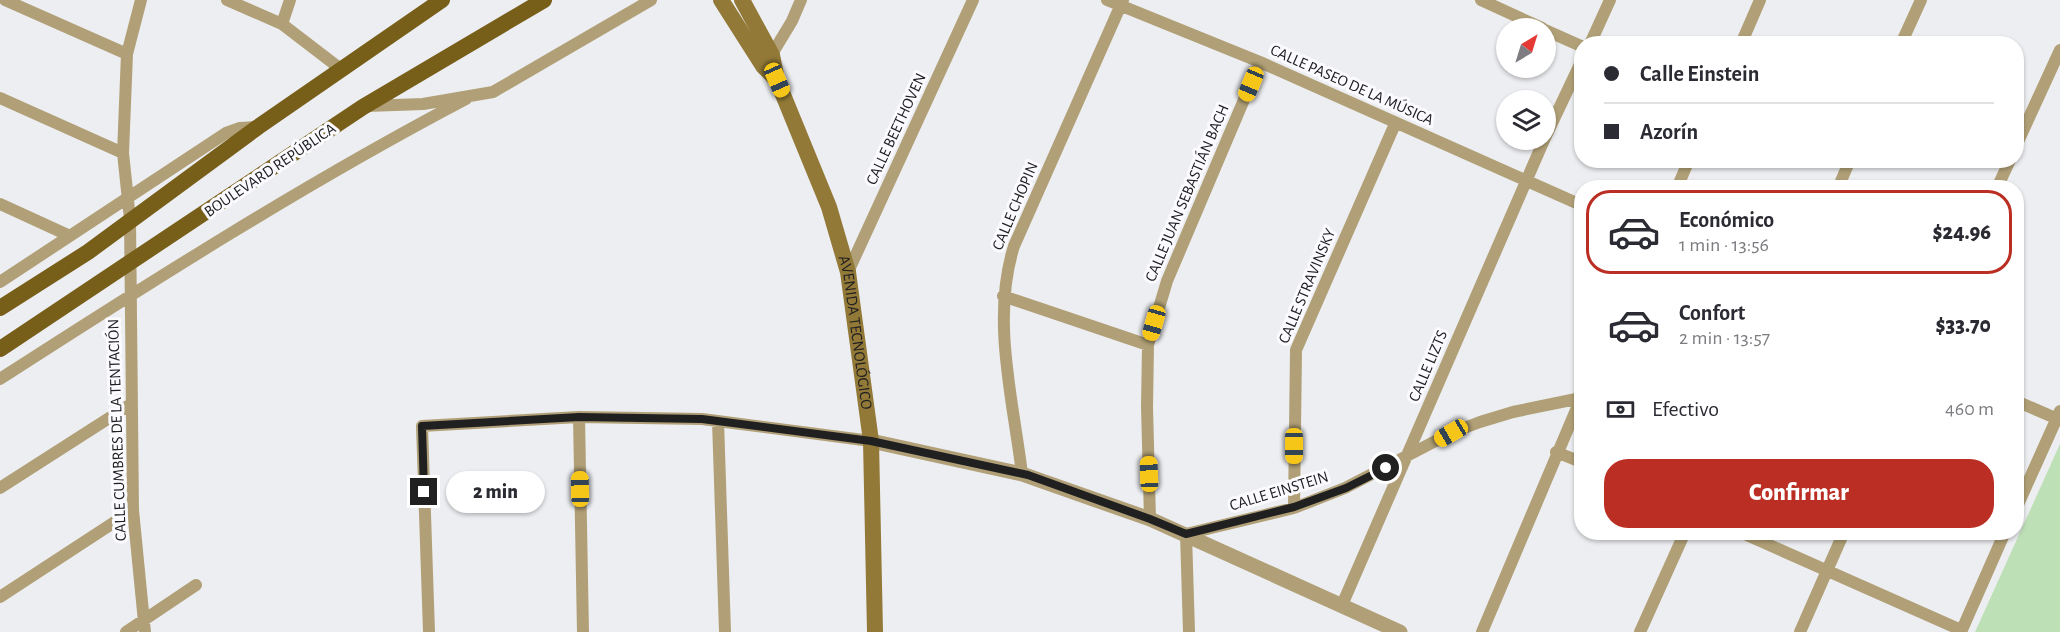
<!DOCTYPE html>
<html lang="es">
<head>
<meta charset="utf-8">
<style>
  :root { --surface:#fff; --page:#f2f2f3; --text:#2b2b33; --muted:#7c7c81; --line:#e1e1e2; --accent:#bb2e23 }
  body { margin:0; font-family:"Alegreya Sans",sans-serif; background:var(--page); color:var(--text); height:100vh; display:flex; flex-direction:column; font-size:22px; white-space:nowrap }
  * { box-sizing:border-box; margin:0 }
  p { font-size:20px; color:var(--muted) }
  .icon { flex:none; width:33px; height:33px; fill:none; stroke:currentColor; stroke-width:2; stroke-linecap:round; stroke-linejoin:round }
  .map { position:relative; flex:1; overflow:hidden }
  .details { position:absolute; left:1574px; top:180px; width:450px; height:360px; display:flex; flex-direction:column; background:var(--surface); border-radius:24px; box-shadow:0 2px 4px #0004 }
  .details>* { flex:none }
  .guide { position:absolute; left:1574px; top:36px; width:450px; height:132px; border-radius:24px; box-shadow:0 2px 4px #0004; display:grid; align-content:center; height:132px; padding:0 30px; background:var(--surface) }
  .needle { width:39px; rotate:38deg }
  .tools { position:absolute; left:1496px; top:18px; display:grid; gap:12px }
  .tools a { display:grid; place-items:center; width:60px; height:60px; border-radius:50%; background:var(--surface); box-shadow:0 2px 4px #0004; font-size:30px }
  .end { position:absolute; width:27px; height:27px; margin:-14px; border:8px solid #202021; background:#fff; box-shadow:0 0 0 3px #fff }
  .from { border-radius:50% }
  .bubble { position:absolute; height:42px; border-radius:21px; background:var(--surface); box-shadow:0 2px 4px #0004; font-size:20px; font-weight:800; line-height:42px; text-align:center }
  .car { position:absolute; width:18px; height:36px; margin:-18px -9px; border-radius:8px; box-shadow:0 0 4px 2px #0007; background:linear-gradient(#f5c518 24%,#345 0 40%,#f5c518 0 76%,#345 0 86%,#f5c518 0) }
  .guide b { display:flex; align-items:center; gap:21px; height:57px; font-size:22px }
  .guide b+b { border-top:2px solid var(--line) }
  .guide i { width:15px; height:15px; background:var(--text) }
  ul { padding:10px 0 0; list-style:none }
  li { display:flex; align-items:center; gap:18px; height:84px; margin:0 12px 9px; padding:0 18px; border:3px solid transparent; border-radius:24px }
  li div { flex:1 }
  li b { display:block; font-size:22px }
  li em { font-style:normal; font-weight:800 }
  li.selected { border-color:var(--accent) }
  li>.icon { width:54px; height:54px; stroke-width:1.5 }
  .pay { display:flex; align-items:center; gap:15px; height:66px; padding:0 30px; font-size:22px }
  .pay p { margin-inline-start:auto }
  .primary-button { display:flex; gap:12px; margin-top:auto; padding:12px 30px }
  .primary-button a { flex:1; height:69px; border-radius:24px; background:var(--accent); color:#fff; font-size:24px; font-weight:800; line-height:69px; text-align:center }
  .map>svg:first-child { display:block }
  .green { fill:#bee0b6 }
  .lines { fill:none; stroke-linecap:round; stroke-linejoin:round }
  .minor { stroke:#b1a077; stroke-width:12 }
  .tertiary { stroke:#b1a077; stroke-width:15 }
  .secondary { stroke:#927937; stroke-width:16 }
  .primary { stroke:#775e19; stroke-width:16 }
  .route { stroke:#202021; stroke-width:8 }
  .labels { text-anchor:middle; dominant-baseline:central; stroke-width:6; stroke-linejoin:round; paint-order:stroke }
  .street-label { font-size:16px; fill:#202021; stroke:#fbfbff }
</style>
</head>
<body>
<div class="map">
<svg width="2060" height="632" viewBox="0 0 2060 632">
  <rect width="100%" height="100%" fill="#edeef1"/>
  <path class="green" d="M2060,444V632H1975Z"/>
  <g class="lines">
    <path class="minor" d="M5,0L127,54
      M141,0L127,54L123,153L130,219L133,510L145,632
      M227,0L282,24L342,70
      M1107,0L1260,62L1581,205
      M1481,0L1542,28
      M282,24L290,0
      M1545,30L1581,46
      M1590,44L1610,0
      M1741,44L1760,0
      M1901,44L1921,0
      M769,59L792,21L801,0
      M0,98L123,153
      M367,106L423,104L493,92L651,0
      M1545,138L1581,62
      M2016,146L2060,50
      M1677,188L1689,160
      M1838,188L1850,160
      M1997,188L2010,160
      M0,204L70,236
      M848,272L973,0
      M0,282L226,133L240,128L258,127
      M1003,296L1148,345
      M0,379C152,281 306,183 466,99
      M2016,401L2060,420
      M579,417L583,632
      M718,421L725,632
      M1556,452L1581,462
      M1022,474C1013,399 991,319 1014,246L1123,0
      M0,488L131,404
      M1294,508L1296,350L1395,124
      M2016,509L2060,411
      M1150,519L1147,407L1148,345L1167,281L1260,62
      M1740,532L1961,630
      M0,597L133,510
      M1342,605L1544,140
      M126,632L196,585
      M429,632L422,426L579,417L702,419L871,441
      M1189,632L1186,534L1294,508L1345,488L1451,433L1480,422L1513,412L1581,398
      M1482,632L1581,398
      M1640,632L1685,532
      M1800,632L1844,532
      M1961,632L2005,532"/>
    <path class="tertiary" d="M871,441L1022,474L1150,519L1400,632"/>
    <g class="secondary">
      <path d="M721,0L763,66L777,80"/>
      <path id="s1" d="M742,0L772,55L777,80L829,207L848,272L871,441L875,632"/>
    </g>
    <path class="primary" d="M0,308L88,252L258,127L442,0
      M0,349L363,107L544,0"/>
  </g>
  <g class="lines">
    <path class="route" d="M424,492L422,426L579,417L702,419L871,441L1028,475L1150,519L1186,534L1294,507L1346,488L1386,468"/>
  </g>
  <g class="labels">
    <g class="street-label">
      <text transform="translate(1352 85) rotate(24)">CALLE PASEO DE LA MÚSICA</text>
      <text transform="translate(896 129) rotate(-65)">CALLE BEETHOVEN</text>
      <text transform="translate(270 170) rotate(-34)">BOULEVARD REPÚBLICA</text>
      <text transform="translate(1187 193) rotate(-67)">CALLE JUAN SEBASTIÁN BACH</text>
      <text transform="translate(1015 206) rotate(-67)">CALLE CHOPIN</text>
      <text transform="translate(1307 286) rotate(-67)">CALLE STRAVINSKY</text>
      <text stroke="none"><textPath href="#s1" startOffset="354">AVENIDA TECNOLÓGICO</textPath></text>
      <text transform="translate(1428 366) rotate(-67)">CALLE LIZTS</text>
      <text transform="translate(117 430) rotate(-92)">CALLE CUMBRES DE LA TENTACIÓN</text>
      <text transform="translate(1279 491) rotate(-17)">CALLE EINSTEIN</text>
    </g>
  </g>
</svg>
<div class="tools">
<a><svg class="needle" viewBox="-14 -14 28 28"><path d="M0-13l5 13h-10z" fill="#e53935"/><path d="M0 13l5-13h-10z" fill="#7c7c81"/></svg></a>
<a><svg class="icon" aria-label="layers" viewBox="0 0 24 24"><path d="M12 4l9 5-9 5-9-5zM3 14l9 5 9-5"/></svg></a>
</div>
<i class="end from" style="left:1386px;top:468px"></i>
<i class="end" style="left:424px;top:492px"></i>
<div class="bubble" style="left:446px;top:471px;width:99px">2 min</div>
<i class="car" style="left:777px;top:80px;rotate:156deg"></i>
<i class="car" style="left:1251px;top:84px;rotate:203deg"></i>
<i class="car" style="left:1154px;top:323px;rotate:196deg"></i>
<i class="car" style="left:1451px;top:433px;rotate:240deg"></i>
<i class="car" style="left:1294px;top:446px;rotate:180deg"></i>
<i class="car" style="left:1149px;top:474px;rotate:358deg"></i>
<i class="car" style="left:580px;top:489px;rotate:359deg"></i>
<div class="guide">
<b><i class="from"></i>Calle Einstein</b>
<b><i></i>Azorín</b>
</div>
<section class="details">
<ul>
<li class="selected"><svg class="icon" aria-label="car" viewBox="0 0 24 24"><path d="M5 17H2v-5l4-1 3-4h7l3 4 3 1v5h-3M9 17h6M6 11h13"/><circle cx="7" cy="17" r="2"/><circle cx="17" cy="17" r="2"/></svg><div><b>Económico</b><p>1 min · 13:56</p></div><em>$24.96</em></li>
<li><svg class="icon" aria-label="car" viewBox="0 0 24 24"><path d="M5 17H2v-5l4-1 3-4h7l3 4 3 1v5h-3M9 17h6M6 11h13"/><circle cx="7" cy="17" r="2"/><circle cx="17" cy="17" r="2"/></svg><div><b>Confort</b><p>2 min · 13:57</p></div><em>$33.70</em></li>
</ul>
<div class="pay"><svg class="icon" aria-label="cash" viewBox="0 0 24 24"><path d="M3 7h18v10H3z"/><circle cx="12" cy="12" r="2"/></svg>Efectivo<p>460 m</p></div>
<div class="primary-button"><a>Confirmar</a></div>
</section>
</div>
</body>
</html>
